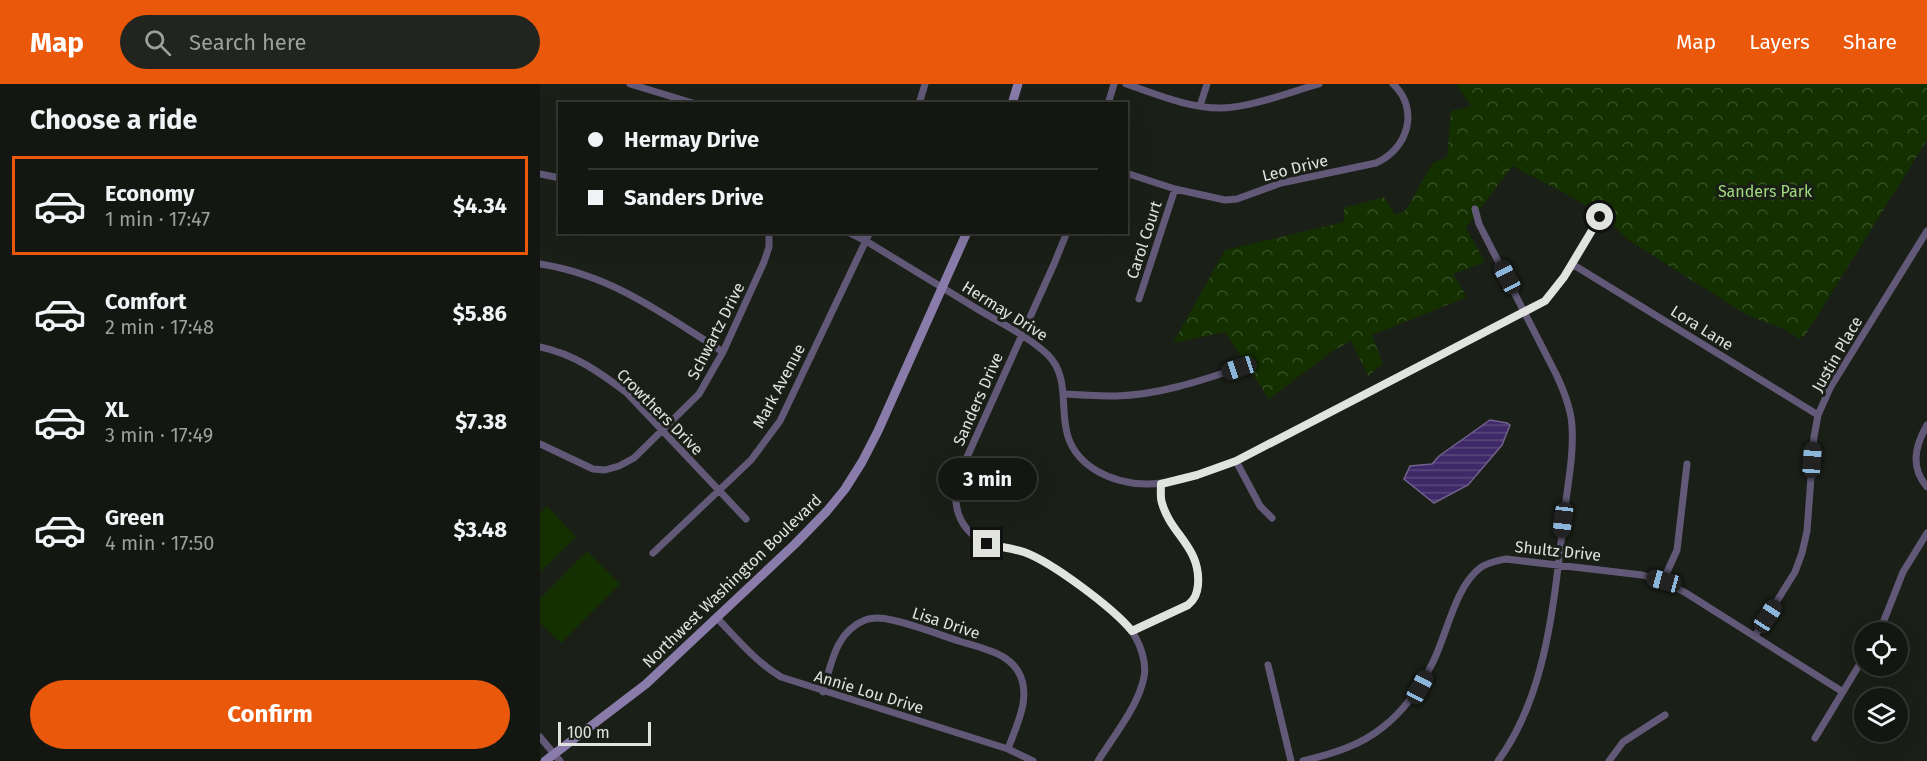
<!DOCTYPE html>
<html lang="en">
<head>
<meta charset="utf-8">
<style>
  :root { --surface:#141711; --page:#21241f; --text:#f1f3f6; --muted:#9d9f9f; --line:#333631; --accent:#ea580c }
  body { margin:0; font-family:"Fira Sans",sans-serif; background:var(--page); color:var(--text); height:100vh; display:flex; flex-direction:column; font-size:22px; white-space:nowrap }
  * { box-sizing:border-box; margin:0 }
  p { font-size:20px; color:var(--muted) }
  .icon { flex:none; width:33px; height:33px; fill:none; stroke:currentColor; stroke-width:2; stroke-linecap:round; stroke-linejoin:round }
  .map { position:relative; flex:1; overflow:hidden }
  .sheet { display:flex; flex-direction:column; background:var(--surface); width:540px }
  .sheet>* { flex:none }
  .top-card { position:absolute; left:18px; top:18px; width:570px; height:132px; border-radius:0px; box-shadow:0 6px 24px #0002,0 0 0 2px var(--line); display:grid; align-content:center; height:132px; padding:0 30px; background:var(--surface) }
  .fabs { position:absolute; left:1314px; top:538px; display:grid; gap:12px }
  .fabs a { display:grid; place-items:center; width:54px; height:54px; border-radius:50%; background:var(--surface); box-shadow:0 6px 24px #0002,0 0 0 2px var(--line); font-size:30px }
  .scale { position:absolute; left:18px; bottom:15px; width:93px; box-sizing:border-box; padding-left:6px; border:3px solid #e0e3de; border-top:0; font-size:16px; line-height:21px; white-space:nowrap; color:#e0e3de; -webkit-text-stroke:4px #1a1f17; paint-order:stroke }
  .end { position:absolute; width:27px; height:27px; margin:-14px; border:8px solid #e0e3de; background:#111; box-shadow:0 0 0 3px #111 }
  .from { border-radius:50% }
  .bubble { position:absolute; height:42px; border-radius:21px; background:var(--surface); box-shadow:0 6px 24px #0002,0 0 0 2px var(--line); font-size:20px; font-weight:700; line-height:42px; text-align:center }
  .car { position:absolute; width:18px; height:36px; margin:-18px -9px; border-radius:8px; box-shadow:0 0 4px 2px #0007; background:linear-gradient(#222 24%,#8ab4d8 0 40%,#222 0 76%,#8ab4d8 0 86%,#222 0) }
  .top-card b { display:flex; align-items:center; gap:21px; height:57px; font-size:22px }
  .top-card b+b { border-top:2px solid var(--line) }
  .top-card i { width:15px; height:15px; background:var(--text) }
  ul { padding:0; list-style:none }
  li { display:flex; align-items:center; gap:18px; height:99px; margin:0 12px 9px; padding:0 18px; border:3px solid transparent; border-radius:0px }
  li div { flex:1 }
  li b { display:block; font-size:22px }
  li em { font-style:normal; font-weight:700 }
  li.selected { border-color:var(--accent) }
  li>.icon { width:54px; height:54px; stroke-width:1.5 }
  h2 { padding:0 30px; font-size:27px; line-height:72px }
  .action { display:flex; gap:12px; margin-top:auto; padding:12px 30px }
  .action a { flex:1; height:69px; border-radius:36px; background:var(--accent); color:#fff; font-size:24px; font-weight:700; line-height:69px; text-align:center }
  header { display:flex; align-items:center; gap:36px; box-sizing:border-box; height:84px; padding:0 30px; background:var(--accent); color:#fff }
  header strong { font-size:28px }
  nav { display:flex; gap:33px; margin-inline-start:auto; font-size:21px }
  .search { width:420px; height:54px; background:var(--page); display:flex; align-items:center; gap:15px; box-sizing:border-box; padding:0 21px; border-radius:33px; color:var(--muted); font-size:22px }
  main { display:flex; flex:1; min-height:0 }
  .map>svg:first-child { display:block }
  .grass { fill:#143000 }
  .forest { fill:url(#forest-crowns) }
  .water { fill:url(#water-rules); stroke:#70618b; stroke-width:1.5 }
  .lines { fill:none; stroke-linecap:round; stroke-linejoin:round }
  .street { stroke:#615977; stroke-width:7 }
  .secondary { stroke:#897baa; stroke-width:9 }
  .route { stroke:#e0e3de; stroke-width:8 }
  .labels { text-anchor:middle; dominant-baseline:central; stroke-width:6; stroke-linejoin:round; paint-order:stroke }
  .street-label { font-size:16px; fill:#e0e3de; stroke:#1a1f17 }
  .park-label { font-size:16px; fill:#a1da7e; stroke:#1a1f17 }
</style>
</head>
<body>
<header>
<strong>Map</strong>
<div class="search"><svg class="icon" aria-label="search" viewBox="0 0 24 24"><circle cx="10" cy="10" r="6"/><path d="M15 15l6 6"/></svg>Search here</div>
<nav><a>Map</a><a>Layers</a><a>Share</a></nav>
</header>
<main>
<section class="sheet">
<h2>Choose a ride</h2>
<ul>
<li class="selected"><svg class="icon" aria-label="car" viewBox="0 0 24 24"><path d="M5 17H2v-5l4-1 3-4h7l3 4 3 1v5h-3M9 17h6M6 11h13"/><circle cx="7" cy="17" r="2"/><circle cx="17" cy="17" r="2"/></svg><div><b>Economy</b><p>1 min · 17:47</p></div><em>$4.34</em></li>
<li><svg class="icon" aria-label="car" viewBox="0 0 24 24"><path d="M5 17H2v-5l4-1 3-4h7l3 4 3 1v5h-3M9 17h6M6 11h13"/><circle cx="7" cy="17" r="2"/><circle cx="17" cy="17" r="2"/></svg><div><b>Comfort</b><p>2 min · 17:48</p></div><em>$5.86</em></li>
<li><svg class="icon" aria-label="car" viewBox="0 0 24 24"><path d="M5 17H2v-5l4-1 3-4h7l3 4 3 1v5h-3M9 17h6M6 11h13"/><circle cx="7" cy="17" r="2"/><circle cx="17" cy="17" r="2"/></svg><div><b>XL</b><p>3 min · 17:49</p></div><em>$7.38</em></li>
<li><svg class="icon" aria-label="car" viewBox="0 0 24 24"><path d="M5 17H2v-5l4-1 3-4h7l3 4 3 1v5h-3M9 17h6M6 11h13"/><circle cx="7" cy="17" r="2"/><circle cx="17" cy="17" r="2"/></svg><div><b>Green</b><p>4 min · 17:50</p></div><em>$3.48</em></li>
</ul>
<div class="action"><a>Confirm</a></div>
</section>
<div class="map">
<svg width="1387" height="677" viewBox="0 0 1387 677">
  <defs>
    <pattern id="forest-crowns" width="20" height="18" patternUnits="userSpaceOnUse" patternTransform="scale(1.5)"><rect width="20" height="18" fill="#143000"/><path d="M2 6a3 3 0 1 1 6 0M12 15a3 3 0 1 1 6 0" fill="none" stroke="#364e25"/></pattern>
    <pattern id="water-rules" width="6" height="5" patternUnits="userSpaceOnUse" patternTransform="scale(1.5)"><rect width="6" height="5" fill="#402968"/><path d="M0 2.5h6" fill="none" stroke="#5b487d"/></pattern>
  </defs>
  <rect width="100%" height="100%" fill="#1a1f17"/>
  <path class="grass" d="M7,422L36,453L0,488V429Z
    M47,467L80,500L21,559L0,539V515Z"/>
  <path class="forest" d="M916,0H1387V56L1264,253L1262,252L1260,255L1244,245L1207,231L1088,156C1057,122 1012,103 972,82L926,144L945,178L913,190L927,213L832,251L843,280L828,292L811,257L793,267L729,315L685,248L633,259L685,166L804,138V124L844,113L855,131L865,127L893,79L907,73L911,27L931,22Z"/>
  <path class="water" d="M950,336L967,339L970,341L962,361L928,401L894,419L864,395L870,382L892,380L899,372Z"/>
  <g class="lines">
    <path class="street" d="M90,0L156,20
      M586,0C616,10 648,24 680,24C709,24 750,8 779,0
      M379,20L385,0
      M568,20L574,0
      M660,22L667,0
      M586,89L635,105L685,116L697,115L741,99L836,79C868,65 880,25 853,0
      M0,90L20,94
      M935,125L939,140L1016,290C1024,307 1031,324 1032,342C1034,372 1027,403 1024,433C1014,514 1008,609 958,677
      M308,148L326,157C364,180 401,203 439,226C462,240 488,252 508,271C528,291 521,319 526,344C529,363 540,377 557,387C602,413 651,395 696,377L1005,217C1028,192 1043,162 1060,133
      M527,148L514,180L418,393C414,411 415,431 427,445C443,464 464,461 485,469C509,478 577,525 591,546C600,559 607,578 604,593C599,621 573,653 558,677
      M0,180C71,191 124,230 183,268
      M1032,180L1278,331
      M599,215L635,105
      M0,263C34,270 61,289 87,309L206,435
      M525,310C542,311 559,312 576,312C618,311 660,297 699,284
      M1387,341C1375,362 1370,383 1387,403
      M0,360L53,385L65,386L79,382L94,374L159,310L183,268L224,178L229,163V148
      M696,377L720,422L732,434
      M113,469L211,376L240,337L330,148
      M1123,497L1137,466L1147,380
      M177,534C197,555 216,578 241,593L468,665L493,677
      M592,547L648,521C655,515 657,510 658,501C661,463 631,451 622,419C620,414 621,406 621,400
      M1339,549L1363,488L1387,449
      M1215,552L1255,488L1262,469L1267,447L1274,353L1278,331L1290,304L1387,147
      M728,581L751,677
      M283,608C291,581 295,548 325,536C333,533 344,534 352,536C376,541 399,551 422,558C436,562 453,566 465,574C471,578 477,584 480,591C491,615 476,642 468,665
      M0,653L20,677
      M1275,654L1324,573
      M763,677C791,670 820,662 843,643C865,626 881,602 893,578C907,550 915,503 940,484C948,478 957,477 966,475L1102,491L1123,497L1146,509L1303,608
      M1069,677L1083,658L1125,631"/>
    <path class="secondary" d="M472,20L478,0
      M5,677L106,600L255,460L287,427L305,405L322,378L338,347L427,148"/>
  </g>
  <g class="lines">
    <path class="route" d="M447,460C459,463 472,464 484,468C512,478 573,524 592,547L648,521C655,515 657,510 658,501C661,463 631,451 622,419C620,414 621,406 621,400L657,391L696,377L1005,217L1024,193L1060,133"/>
  </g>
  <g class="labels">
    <g class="street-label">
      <text transform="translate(755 84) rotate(-14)">Leo Drive</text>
      <text transform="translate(604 156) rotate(-72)">Carol Court</text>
      <text transform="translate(465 227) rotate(32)">Hermay Drive</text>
      <text transform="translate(1162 244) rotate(32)">Lora Lane</text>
      <text transform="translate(176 247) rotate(-63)">Schwartz Drive</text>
      <text transform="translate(1297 270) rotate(-60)">Justin Place</text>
      <text transform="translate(239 302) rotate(-62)">Mark Avenue</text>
      <text transform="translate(438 315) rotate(-66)">Sanders Drive</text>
      <text transform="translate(120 328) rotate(45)">Crowthers Drive</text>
      <text transform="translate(1018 467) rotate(6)">Shultz Drive</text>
      <text transform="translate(192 497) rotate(-44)">Northwest Washington Boulevard</text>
      <text transform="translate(406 539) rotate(18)">Lisa Drive</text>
      <text transform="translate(329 608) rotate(17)">Annie Lou Drive</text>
    </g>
    <g class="park-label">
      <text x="1225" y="107">Sanders Park</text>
    </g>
  </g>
</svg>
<div class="fabs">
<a><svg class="icon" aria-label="locate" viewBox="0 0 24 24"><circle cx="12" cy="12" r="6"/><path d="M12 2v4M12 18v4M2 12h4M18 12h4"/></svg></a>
<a><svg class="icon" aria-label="layers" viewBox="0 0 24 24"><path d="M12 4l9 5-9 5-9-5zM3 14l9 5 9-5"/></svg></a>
</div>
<div class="scale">100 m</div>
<i class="end from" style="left:1060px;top:133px"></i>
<i class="end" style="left:447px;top:460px"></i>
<div class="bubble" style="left:398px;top:374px;width:99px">3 min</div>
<i class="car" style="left:967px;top:193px;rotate:332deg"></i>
<i class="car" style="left:699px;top:284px;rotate:252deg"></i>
<i class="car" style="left:1272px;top:376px;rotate:4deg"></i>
<i class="car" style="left:1023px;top:436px;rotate:187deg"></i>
<i class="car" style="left:1124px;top:497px;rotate:285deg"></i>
<i class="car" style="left:1228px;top:532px;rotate:33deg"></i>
<i class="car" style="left:880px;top:603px;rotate:28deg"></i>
<div class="top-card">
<b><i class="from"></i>Hermay Drive</b>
<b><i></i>Sanders Drive</b>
</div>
</div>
</main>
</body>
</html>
